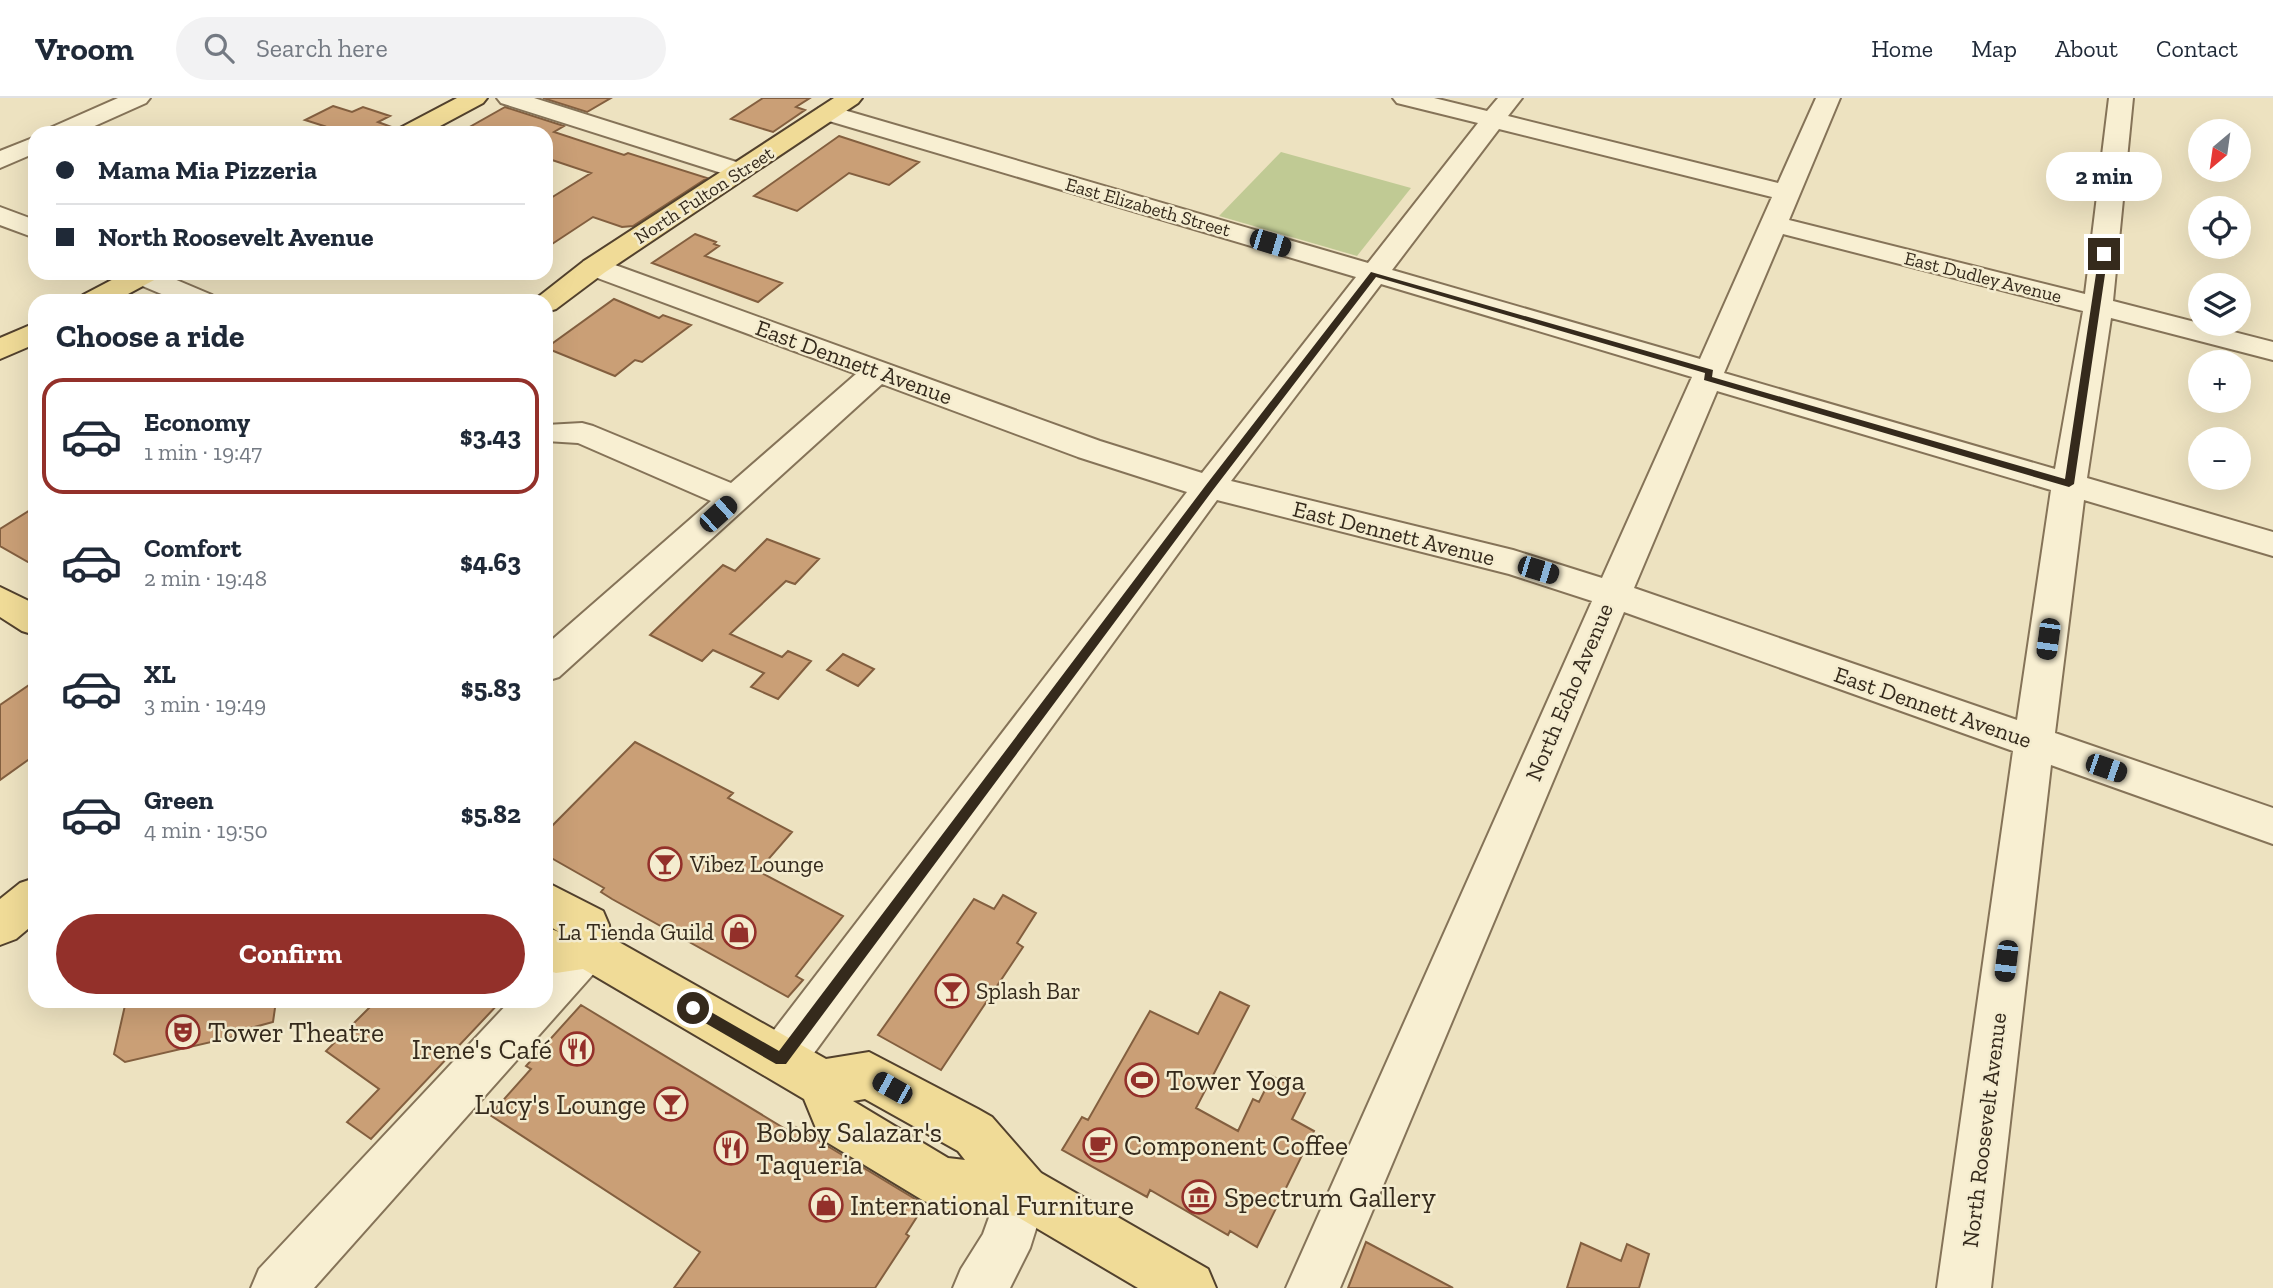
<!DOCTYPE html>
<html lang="en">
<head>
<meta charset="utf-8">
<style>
  :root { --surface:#fff; --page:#f2f2f3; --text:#1f2937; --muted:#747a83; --line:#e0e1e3; --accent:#93302a }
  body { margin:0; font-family:"Zilla Slab",serif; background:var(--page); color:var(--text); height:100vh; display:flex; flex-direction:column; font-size:26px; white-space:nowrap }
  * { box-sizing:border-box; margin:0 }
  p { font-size:23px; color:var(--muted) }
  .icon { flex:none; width:38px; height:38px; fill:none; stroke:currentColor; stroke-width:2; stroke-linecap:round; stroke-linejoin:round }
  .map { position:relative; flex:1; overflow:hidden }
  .panel { position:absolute; left:28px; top:196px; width:525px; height:714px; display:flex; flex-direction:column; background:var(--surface); border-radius:21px; box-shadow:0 7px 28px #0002 }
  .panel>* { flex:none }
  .guide { position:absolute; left:28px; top:28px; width:525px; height:154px; border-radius:21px; box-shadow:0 7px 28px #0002; display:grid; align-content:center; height:154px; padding:0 28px; background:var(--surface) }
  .needle { width:46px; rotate:209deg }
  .fabs { position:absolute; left:2188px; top:21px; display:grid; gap:14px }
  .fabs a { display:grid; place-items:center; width:63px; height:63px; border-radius:50%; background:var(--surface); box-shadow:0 7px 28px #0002; font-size:35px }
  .end { position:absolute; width:32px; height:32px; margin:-16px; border:9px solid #352a1c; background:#fff; box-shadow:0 0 0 4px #fff }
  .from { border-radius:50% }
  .bubble { position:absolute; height:49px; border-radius:24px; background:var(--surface); box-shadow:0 7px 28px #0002; font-size:23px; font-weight:700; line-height:49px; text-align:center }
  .car { position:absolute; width:21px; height:42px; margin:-21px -10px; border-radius:9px; box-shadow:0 0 5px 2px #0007; background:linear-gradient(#222 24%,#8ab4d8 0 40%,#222 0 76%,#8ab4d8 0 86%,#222 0) }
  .guide b { display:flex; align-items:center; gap:24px; height:66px; font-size:26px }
  .guide b+b { border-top:2px solid var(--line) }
  .guide i { width:18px; height:18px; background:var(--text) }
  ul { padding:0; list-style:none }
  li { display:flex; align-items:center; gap:21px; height:116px; margin:0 14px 10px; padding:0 14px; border:4px solid transparent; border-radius:21px }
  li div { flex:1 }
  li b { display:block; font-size:26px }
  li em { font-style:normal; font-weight:700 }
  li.current { border-color:var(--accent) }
  li>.icon { width:63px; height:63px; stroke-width:1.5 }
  h2 { padding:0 28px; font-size:32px; line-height:84px }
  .cta { display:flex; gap:14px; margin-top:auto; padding:14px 28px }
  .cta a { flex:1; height:80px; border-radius:42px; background:var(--accent); color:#fff; font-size:28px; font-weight:700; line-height:80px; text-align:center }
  header { display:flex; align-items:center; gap:42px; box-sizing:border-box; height:98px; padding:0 35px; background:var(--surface); border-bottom:2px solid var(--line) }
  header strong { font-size:33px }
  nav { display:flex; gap:38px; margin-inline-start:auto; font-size:24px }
  .search { width:490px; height:63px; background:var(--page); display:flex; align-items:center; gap:18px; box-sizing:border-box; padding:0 24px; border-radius:38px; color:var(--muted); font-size:26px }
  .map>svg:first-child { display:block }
  .green { fill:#c0ca94 }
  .building { fill:#ca9f76; stroke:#835f3f; stroke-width:2 }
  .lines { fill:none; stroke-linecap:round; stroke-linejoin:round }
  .minor-casing { stroke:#857358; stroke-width:4 }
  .major-casing { stroke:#52412d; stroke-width:4 }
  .minor { fill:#f8efd2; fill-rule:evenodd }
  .major { fill:#f0db97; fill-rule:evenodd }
  .route { fill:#352a1c }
  .labels { text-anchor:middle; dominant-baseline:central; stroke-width:5; stroke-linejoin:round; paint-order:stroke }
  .far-street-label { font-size:19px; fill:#352a1c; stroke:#f4eccf }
  .street-label { font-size:23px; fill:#352a1c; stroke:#f4eccf }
  .poi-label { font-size:23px; fill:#352a1c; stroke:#f4eccf; text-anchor:start }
  .near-poi-label { font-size:28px; fill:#352a1c; stroke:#f4eccf; text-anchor:start }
</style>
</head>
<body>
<header>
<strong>Vroom</strong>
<div class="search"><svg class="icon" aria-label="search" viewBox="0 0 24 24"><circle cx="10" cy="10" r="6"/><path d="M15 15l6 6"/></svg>Search here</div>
<nav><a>Home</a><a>Map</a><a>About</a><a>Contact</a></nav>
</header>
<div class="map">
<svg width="2273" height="1190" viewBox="0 0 2273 1190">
  <rect width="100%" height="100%" fill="#ede2c0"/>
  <path class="green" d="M1281,54L1411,90L1357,158L1219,118Z"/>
  <path class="building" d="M543,0H611L587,14Z
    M763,0H810L796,9L805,12L773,34L731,21Z
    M333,8L352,14L363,9L390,18L378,24L397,31L394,35H311L324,28L305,22Z
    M505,9L564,28L554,34L624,57L628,55L707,80L633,128L622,129L593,119L546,150V103L591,75L546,60V35H459Z
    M839,38L919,64L889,87L849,75L797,113L754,98Z
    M695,136L716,144L714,146L719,148L705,158L782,185L758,204L652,165Z
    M614,201L659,220L663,217L691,227L642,264L635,262L615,278L546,250Z
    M35,409V468L0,448V431Z
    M767,441L819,461L795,486L786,483L730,536L782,559L788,553L811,563L778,601L751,589L764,575L713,552L702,563L650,537L723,467L735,473Z
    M843,556L874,571L858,588L827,572Z
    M35,583V657L0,682V607Z
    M635,644L733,695L728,700L792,734L758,773L843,818L796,878L803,882L788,899L612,801L601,794L604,790L546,757V734Z
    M1003,797L1036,815L1017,845L1023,849L941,972L878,937L974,801L994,811Z
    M1220,894L1249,908L1196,1010L1238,1033L1253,1001L1259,1004L1272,978L1305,995L1292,1021L1314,1033L1257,1149L1230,1133L1228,1137L1150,1092L1147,1099L1062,1052L1082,1019L1088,1022L1150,913L1198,936Z
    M126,903H276L273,924L247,931L246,936L125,964L114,956Z
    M376,903H501L371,1041L347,1024L379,991L326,953Z
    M581,907L792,1035L796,1029L920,1104L915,1111L920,1114L906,1136L909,1138L875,1190H674L700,1154L490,1017L531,971L526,968Z
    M1366,1144L1453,1190H1348Z
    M1581,1145L1621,1163L1627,1146L1649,1156L1639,1190H1567Z"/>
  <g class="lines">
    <defs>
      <path id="minor" d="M118,0H150L146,5L79,35H47L50,30Z
        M497,0H534L749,68L753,73L749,78L740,81L731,78L501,5Z
        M1393,0H1434L1487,13L1498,0H1522L1508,18L1778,85L1816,0H1840L1789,122L2085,196L2109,0H2133L2113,203L2273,244V262L2111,220L2087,380L2273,434V458L2084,402L2055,635L2273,710V746L2051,667L1991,1190H1937L2013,653L1624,514L1340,1190H1286L1592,503L1509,476L1217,402L798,977L781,984L764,977L757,961L764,945L1187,394L1078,359L882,286L559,579L546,583V547L711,403L578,345L546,343V327L582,325L593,328L731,385L856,276L584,175L580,169L584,163L594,161L604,163L1100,343L1202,375L1356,179L819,20L816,15L819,10L828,8L837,10L1368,165L1478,25L1397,5ZM1499,31L1772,99L1700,261L1392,172ZM1783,136L2083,213L2055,371L1724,275ZM1381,186L1692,279L1602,480L1513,452L1231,383ZM1717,293L2051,392L2017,622L1634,490Z
        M35,39V55L0,70V53Z
        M0,109L35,122V140L0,127Z
        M122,175H160L212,197L216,203H178L126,181Z
        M588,830L604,836L610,850L604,864L314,1190H251L259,1171L510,903H546V864L572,836Z
        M1023,1068L1041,1075L1048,1093L1030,1150L1010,1190H953L961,1171L983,1136L1005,1075Z"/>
      <path id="major" d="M457,0H487L483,5L427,35H397L400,30Z
        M834,0H862L858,5L604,175L556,211L546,214V203H533L584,163Z
        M125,175H160L156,181L115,203H79L83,197Z
        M35,225V246L0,261V240Z
        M0,489L35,506V537L22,533L0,519Z
        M35,780V825L16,841L0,847V801L20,785Z
        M546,784L603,813L609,827L610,839L826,961L869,954L978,1011L992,1019L1041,1075L1208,1171L1216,1190H1138L1016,1118L942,1110L924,1103L820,1040L804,1001L583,871L556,875L546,872V829L559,834L546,826ZM865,1001L958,1053L965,1062L948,1060L853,1003Z"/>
    </defs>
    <use href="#minor" class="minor-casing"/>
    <use href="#major" class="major-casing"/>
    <use href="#minor" class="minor"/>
    <use href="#major" class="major"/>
  </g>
  <path class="route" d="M2104,154L2108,156L2074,386L2069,389L1704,282L1705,275L1376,179L1213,392L786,966H776L688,915V906H697L779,953L1206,387L1371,174L1713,272L1712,279L2065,381L2099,156Z"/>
  <defs>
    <symbol id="bar-ring" viewBox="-11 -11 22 22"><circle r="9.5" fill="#f4eccf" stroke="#93302a" stroke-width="1.5"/><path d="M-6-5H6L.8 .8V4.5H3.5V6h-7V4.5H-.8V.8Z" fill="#93302a"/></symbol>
    <symbol id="shop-ring" viewBox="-11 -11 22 22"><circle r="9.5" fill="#f4eccf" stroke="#93302a" stroke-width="1.5"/><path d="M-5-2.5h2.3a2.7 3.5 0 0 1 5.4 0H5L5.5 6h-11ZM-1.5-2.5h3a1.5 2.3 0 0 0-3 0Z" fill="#93302a"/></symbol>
    <symbol id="theatre-ring" viewBox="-11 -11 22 22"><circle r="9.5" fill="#f4eccf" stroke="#93302a" stroke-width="1.5"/><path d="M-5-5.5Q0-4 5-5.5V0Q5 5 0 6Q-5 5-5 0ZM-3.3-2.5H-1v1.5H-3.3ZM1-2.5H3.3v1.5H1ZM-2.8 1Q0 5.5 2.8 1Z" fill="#93302a"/></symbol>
    <symbol id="restaurant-ring" viewBox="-11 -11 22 22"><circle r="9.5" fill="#f4eccf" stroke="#93302a" stroke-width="1.5"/><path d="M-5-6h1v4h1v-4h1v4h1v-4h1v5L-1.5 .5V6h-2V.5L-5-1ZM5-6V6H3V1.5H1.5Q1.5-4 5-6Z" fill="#93302a"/></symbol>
    <symbol id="stadium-ring" viewBox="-11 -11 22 22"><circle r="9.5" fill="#f4eccf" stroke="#93302a" stroke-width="1.5"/><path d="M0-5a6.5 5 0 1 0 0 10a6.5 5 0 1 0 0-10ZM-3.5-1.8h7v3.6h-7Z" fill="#93302a"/></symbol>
    <symbol id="cafe-ring" viewBox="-11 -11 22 22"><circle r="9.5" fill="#f4eccf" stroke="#93302a" stroke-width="1.5"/><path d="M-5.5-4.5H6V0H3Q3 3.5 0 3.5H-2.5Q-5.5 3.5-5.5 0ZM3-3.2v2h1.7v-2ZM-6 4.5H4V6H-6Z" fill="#93302a"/></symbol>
    <symbol id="museum-ring" viewBox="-11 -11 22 22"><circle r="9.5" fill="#f4eccf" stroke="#93302a" stroke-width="1.5"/><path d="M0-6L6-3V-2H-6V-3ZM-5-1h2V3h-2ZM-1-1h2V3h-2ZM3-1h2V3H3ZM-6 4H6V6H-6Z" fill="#93302a"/></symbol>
  </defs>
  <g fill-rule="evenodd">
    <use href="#bar-ring" x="646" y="747" width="38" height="38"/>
    <use href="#shop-ring" x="720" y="815" width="38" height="38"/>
    <use href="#bar-ring" x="933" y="874" width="38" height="38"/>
    <use href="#theatre-ring" x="164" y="915" width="38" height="38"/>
    <use href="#restaurant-ring" x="558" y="932" width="38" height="38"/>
    <use href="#stadium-ring" x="1123" y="963" width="38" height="38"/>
    <use href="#bar-ring" x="652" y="987" width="38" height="38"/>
    <use href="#cafe-ring" x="1081" y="1028" width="38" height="38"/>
    <use href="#restaurant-ring" x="712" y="1031" width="38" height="38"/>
    <use href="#museum-ring" x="1180" y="1080" width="38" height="38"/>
    <use href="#shop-ring" x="807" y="1088" width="38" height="38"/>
  </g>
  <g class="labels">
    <g class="far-street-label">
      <text transform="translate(704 97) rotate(-33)">North Fulton Street</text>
      <text transform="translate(1148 109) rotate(16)">East Elizabeth Street</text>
      <text transform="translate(1983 179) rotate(14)">East Dudley Avenue</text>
    </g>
    <g class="street-label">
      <text transform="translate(854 264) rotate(20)">East Dennett Avenue</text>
      <text transform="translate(1394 435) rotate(14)">East Dennett Avenue</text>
      <text transform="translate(1569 594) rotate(-67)">North Echo Avenue</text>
      <text transform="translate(1933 609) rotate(19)">East Dennett Avenue</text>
      <text transform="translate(1984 1032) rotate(-83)">North Roosevelt Avenue</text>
    </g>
    <g class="poi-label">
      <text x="690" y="766">Vibez Lounge</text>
      <text x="714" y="834" text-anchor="end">La Tienda Guild</text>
      <text x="976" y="893">Splash Bar</text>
    </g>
    <g class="near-poi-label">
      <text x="208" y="934">Tower Theatre</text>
      <text x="552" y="951" text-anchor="end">Irene's Café</text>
      <text x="1166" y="982">Tower Yoga</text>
      <text x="646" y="1006" text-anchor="end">Lucy's Lounge</text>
      <text x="756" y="1034">Bobby Salazar's<tspan x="756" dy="32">Taqueria</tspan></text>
      <text x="1124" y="1047">Component Coffee</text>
      <text x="1224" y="1099">Spectrum Gallery</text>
      <text x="850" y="1107">International Furniture</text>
    </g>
  </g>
</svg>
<div class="fabs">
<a><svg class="needle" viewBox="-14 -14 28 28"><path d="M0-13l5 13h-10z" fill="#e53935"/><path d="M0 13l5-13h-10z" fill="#747a83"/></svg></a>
<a><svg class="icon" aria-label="locate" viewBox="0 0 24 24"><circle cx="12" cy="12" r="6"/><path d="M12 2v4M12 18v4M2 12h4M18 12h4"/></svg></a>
<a><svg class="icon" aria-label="layers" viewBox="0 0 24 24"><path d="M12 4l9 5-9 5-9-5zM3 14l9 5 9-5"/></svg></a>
<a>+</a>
<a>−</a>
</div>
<i class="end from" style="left:693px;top:910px"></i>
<i class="end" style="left:2104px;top:156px"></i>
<div class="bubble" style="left:2046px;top:54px;width:116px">2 min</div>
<i class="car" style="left:1270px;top:145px;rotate:107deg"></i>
<i class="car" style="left:718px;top:416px;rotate:48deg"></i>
<i class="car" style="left:1538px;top:472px;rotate:107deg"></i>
<i class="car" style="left:2048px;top:541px;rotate:188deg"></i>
<i class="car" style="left:2106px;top:670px;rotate:109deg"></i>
<i class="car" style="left:2006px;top:863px;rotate:187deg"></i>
<i class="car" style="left:892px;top:990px;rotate:299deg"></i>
<div class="guide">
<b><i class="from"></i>Mama Mia Pizzeria</b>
<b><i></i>North Roosevelt Avenue</b>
</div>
<section class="panel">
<h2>Choose a ride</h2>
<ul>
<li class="current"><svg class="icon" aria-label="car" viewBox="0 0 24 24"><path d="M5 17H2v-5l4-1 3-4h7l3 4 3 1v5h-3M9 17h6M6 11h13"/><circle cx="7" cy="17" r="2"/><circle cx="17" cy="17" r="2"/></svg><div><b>Economy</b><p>1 min · 19:47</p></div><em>$3.43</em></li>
<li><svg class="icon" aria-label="car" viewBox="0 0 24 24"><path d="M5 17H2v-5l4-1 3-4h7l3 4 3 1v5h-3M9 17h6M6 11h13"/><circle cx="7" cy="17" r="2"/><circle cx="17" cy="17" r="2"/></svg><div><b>Comfort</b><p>2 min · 19:48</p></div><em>$4.63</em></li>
<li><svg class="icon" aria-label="car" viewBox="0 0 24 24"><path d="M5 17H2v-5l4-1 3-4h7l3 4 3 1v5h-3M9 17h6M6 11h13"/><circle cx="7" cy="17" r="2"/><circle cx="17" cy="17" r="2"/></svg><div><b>XL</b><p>3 min · 19:49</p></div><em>$5.83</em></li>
<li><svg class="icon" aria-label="car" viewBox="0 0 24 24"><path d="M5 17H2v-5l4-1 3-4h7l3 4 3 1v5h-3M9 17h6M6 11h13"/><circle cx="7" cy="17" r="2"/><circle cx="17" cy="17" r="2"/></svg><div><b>Green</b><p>4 min · 19:50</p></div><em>$5.82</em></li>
</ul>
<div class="cta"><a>Confirm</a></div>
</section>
</div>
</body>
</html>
